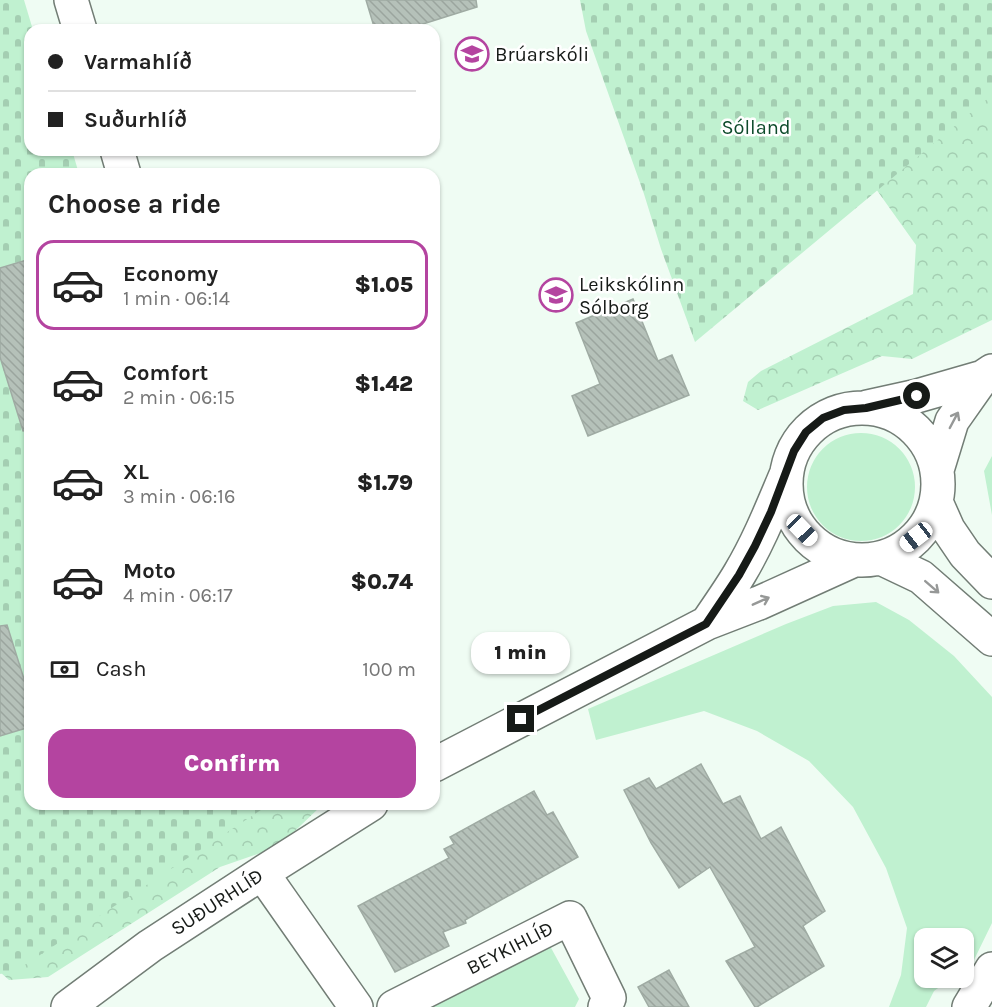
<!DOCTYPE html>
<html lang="en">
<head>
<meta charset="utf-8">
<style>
  :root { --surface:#fff; --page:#f6f6f6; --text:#222; --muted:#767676; --line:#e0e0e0; --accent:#b444a0 }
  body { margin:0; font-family:Karla,sans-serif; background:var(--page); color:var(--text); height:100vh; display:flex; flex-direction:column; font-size:22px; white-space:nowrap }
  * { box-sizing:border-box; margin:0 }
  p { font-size:20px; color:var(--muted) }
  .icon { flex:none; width:33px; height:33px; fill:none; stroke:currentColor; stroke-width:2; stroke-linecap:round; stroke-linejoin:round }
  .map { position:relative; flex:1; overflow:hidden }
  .drawer { position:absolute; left:24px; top:168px; width:416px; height:642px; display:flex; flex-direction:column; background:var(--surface); border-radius:18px; box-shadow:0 2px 4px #0004 }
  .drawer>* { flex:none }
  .top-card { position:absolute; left:24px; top:24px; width:416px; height:132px; border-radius:18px; box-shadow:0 2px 4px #0004; display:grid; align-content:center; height:132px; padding:0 24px; background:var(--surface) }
  .controls { position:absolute; left:914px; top:928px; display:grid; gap:12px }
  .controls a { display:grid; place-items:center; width:60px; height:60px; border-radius:12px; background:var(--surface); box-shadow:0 2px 4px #0004; font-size:30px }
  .end { position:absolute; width:27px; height:27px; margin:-14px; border:8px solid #161a17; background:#fff; box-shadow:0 0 0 3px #fff }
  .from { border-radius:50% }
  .bubble { position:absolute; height:42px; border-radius:18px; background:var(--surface); box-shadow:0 2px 4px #0004; font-size:20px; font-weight:800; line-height:42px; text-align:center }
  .car { position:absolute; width:18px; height:36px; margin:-18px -9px; border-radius:8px; box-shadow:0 0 4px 2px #0007; background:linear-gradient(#fff 24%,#345 0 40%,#fff 0 76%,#345 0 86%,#fff 0) }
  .top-card b { display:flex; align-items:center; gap:21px; height:57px; font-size:22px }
  .top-card b+b { border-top:2px solid var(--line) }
  .top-card i { width:15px; height:15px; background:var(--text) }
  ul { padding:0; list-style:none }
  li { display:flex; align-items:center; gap:18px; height:90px; margin:0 12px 9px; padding:0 12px; border:3px solid transparent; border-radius:18px }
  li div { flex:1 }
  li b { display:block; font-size:22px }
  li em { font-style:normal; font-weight:800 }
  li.current { border-color:var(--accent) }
  li>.icon { width:54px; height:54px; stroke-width:1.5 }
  h2 { padding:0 24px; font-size:27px; line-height:72px }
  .pay { display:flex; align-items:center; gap:15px; height:66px; padding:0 24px; font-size:22px }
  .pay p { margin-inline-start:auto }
  .primary-button { display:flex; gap:12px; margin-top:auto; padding:12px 24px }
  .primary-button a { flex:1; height:69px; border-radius:18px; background:var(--accent); color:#fff; font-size:24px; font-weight:800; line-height:69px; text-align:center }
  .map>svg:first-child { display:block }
  .green { fill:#c0f1d0 }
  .forest { fill:url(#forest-crowns) }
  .cemetery { fill:url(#cemetery-stones) }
  .building { fill:url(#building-back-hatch); stroke:#9faba3; stroke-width:1.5 }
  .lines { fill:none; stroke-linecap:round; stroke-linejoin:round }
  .street-casing { stroke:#727d75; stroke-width:36 }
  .primary-casing { stroke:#727d75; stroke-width:36 }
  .street { stroke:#fff; stroke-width:33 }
  .primary { stroke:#fff; stroke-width:33 }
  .oneway { stroke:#969897 }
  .route { stroke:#161a17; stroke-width:8 }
  .labels { text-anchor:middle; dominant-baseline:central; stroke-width:5; stroke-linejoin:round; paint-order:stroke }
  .poi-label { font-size:20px; fill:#161a17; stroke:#fff; text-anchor:start }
  .park-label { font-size:20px; fill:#0d4b2b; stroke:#fff }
  .street-label { font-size:20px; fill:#161a17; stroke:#fff }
</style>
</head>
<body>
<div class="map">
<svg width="992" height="1007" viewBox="0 0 992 1007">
  <defs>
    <pattern id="forest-crowns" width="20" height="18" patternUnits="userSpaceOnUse" patternTransform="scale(1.5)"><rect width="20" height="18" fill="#c0f1d0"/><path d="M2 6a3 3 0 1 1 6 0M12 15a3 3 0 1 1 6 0" fill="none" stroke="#a4ceb2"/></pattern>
    <pattern id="cemetery-stones" width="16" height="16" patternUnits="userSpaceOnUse" patternTransform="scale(1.5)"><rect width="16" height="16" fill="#c0f1d0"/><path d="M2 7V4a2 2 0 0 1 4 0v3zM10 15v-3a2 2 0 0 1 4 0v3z" fill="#a4ceb2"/></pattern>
    <pattern id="building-back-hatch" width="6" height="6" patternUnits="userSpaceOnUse" patternTransform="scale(1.5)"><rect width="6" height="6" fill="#b5c1b9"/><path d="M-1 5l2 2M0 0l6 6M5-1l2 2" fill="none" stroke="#9ba59e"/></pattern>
  </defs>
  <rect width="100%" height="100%" fill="#effcf3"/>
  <path class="green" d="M807 487a54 54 0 1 1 108 0a54 54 0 1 1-108 0Z
    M992,456V515L984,471Z
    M876,602L909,620L954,656L992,697V923L973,962L963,969V939H924V978H952L934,991L926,1007H889L901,975L907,928L886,868L853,807L809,761L757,731L704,711L596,740L588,709L786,624L833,606Z
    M550,946L579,999L575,1007H422Z"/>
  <path class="forest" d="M992,74V320L912,359L882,356L758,410L743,401L748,382L761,371L913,294L916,245L871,182Z
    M63,804H319V808L278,847L220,867L48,977L9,980L0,972V844Z"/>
  <path class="cemetery" d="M0,0H24L33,30H30V150H72L79,174H30V804H270L17,970L0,974Z
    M580,0H992V95L695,342L661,249L644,194L586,31Z"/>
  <path class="building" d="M366,0H476L477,7L404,30H375Z
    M30,259V430L23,431L0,357V268Z
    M633,299L658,361L672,355L689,395L588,436L572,396L600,384L576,323Z
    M7,625L30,698V727L0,736V626Z
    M701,764L723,804L740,796L761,839L781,827L825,911L803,926L824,966L757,1007H755L726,961L755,947L710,867L679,888L651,843L624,790L649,778L656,789Z
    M534,791L547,815L553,812L578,857L465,920L466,923L443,932L449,946L395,972L358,906L449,858L444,849L454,844L450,837Z
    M669,970L689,1007H649L638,987Z"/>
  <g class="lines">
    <defs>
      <path id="street" d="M71,0L80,30
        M117,150L124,174
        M867,407L917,396L983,377L992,371
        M786 484a76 76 0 1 1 152 0a76 76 0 1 1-152 0Z
        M937,470L952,421L983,377
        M936,502L948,529L965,554L992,582
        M881,558L921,577L992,639
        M707,623C718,607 730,590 740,573C759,541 772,508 786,475
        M434,765L707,623L759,603L854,560
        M262,873L356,1007
        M68,1007L150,946L262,873L371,804
        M394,1007L570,918L609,998L605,1007"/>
      <path id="primary" d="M969,1007L992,969"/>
    </defs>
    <use href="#street" class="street-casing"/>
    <use href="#primary" class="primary-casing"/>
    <use href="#street" class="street"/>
    <use href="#primary" class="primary"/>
  </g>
  <defs><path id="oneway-shaft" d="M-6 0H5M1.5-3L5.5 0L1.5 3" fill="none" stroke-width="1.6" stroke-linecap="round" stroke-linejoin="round" transform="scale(1.5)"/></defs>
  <g class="oneway">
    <use href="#oneway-shaft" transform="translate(954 420) rotate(-62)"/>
    <use href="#oneway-shaft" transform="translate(932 587) rotate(41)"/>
    <use href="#oneway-shaft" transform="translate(761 601) rotate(-24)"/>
  </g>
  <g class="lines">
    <path class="route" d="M521,719L706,624L739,575L755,546L771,512L794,451L806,432L823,418L844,410L866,408L917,396"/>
  </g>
  <defs>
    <symbol id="school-ring" viewBox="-11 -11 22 22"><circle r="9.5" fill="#fff" stroke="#b444a0" stroke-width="1.5"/><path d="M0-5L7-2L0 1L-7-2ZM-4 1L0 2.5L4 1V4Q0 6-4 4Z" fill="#b444a0"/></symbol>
  </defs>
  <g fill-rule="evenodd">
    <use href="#school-ring" x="453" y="35" width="38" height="38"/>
    <use href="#school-ring" x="537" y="276" width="38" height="38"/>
  </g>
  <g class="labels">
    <g class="poi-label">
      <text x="495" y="54">Brúarskóli</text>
      <text x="579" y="284">Leikskólinn<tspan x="579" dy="23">Sólborg</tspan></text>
    </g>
    <g class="park-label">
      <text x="756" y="127">Sólland</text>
    </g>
    <g class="street-label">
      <text transform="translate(217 902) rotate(-33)">SUÐURHLÍÐ</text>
      <text transform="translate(510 948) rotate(-27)">BEYKIHLÍÐ</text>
    </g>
  </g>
</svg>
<div class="controls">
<a><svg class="icon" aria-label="layers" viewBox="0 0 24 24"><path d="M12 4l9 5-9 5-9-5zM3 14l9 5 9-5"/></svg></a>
</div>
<i class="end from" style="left:917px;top:396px"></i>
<i class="end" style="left:521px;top:719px"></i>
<div class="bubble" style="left:471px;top:632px;width:99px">1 min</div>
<i class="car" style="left:802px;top:530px;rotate:136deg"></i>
<i class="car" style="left:916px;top:537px;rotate:232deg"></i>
<div class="top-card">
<b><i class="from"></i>Varmahlíð</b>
<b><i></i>Suðurhlíð</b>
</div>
<section class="drawer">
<h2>Choose a ride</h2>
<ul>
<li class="current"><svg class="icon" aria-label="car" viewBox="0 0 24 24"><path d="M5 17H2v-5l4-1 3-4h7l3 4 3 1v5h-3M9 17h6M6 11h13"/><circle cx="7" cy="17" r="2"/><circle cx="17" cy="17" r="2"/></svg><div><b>Economy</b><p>1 min · 06:14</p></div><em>$1.05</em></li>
<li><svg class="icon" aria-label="car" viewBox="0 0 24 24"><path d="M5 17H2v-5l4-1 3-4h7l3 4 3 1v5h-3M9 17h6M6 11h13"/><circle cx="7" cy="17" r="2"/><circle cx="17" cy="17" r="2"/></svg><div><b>Comfort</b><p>2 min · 06:15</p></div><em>$1.42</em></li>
<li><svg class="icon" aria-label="car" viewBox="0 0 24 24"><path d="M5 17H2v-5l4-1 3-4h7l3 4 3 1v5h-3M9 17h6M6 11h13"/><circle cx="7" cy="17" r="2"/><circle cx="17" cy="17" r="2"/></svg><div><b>XL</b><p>3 min · 06:16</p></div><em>$1.79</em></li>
<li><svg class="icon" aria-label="car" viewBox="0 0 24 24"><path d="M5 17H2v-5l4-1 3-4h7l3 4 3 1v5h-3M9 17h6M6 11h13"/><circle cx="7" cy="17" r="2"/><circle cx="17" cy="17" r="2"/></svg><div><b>Moto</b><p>4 min · 06:17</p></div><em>$0.74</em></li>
</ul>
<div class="pay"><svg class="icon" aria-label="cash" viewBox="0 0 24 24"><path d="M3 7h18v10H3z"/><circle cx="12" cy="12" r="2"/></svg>Cash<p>100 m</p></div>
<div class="primary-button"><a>Confirm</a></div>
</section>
</div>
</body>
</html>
